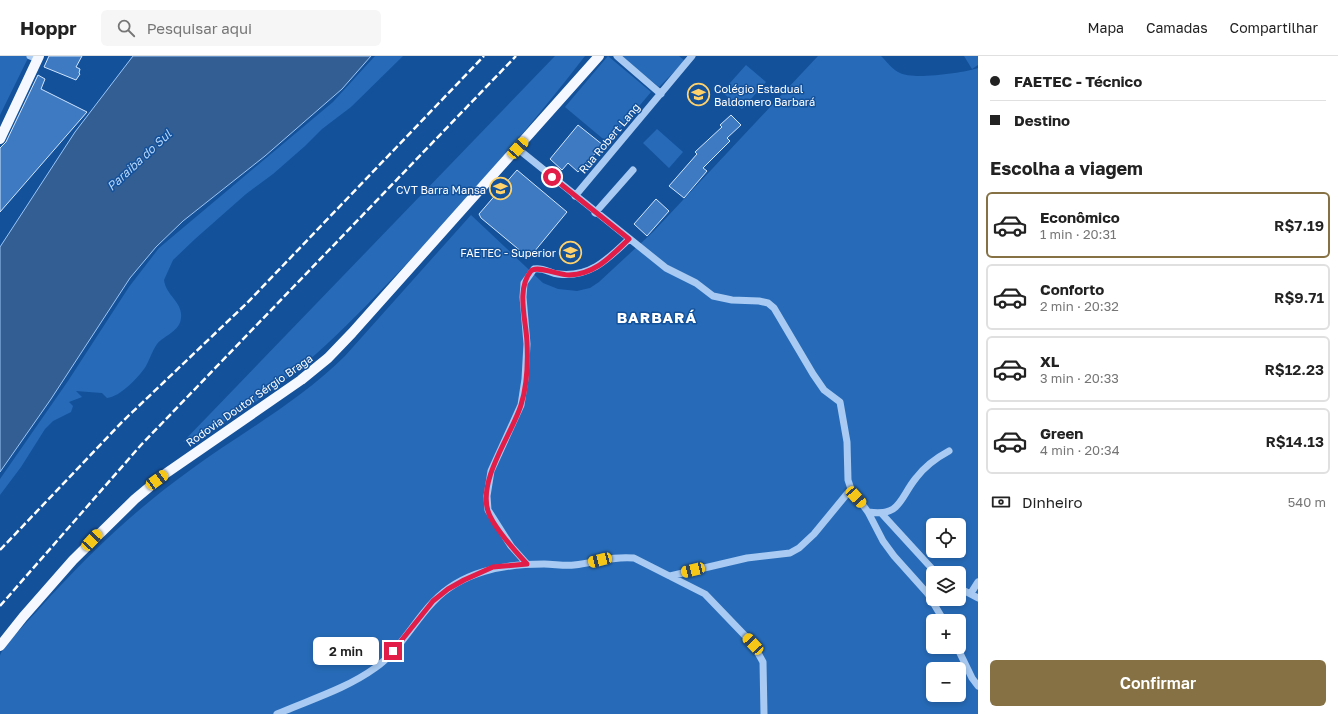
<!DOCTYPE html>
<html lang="pt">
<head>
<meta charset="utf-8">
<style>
  :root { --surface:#fff; --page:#f6f6f6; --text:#222; --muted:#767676; --line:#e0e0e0; --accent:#857143 }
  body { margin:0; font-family:"Golos Text",sans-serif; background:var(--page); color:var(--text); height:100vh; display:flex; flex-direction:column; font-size:15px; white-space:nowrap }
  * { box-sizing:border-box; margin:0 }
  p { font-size:13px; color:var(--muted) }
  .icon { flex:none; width:22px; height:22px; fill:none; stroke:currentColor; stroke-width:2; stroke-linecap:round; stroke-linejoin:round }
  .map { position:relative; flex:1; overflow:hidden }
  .sheet { display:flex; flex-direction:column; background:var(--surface); width:360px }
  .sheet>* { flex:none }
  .hud { display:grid; align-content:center; height:88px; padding:0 12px; background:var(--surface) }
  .tools { position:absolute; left:926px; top:462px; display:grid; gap:8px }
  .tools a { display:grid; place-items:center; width:40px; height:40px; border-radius:6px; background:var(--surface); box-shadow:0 2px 6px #0003; font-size:20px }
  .end { position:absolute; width:18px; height:18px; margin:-9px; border:5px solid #e11d48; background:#fff; box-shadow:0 0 0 2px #fff }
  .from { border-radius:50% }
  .bubble { position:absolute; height:28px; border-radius:6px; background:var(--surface); box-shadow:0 2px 6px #0003; font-size:13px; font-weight:600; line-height:28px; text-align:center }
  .car { position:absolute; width:12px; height:24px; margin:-12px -6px; border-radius:5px; box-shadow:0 0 3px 1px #0007; background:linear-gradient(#f5c518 24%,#345 0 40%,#f5c518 0 76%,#345 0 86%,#f5c518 0) }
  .hud b { display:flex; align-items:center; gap:14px; height:38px; font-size:15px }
  .hud b+b { border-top:1px solid var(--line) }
  .hud i { width:10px; height:10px; background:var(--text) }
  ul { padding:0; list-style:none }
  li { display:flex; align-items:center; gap:12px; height:66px; margin:0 8px 6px; padding:0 4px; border:2px solid var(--line); border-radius:6px }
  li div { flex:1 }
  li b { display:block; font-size:15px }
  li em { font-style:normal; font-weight:600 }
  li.active { border-color:var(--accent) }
  li>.icon { width:36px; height:36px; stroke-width:1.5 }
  h2 { padding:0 12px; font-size:18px; line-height:48px }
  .pay { display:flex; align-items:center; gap:10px; height:44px; padding:0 12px; font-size:15px }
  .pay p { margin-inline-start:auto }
  .primary-button { display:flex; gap:8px; margin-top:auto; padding:8px 12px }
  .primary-button a { flex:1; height:46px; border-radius:6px; background:var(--accent); color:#fff; font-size:16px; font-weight:600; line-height:46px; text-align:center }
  header { display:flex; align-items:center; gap:24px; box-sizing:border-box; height:56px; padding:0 20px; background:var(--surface); border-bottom:1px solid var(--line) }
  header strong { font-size:19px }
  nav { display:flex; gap:22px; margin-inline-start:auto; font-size:14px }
  .search { width:280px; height:36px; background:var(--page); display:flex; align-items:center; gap:10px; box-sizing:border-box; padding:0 14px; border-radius:6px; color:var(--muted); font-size:15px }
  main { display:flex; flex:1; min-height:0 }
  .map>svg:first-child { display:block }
  .green { fill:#276bb8; fill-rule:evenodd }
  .water { fill:#325e94; stroke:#9bc6f6 }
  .building { fill:#3d7ac1; stroke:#d1e5fd }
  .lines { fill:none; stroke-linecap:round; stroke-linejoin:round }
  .minor { stroke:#a9cbf3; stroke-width:7 }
  .major { stroke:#f5f9ff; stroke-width:10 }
  .rail { stroke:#fff; stroke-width:2.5; stroke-dasharray:7 3; stroke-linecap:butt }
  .route { stroke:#e11d48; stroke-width:5 }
  .labels { text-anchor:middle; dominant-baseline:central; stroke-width:3; stroke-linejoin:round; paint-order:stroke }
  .poi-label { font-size:11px; fill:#fff; stroke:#14519b; text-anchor:end }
  .street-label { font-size:11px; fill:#fff; stroke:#14519b }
  .water-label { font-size:12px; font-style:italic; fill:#b5d5f9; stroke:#14519b }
  .district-label { font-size:15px; font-weight:bold; letter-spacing:1px; fill:#fff; stroke:#14519b }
</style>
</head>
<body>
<header>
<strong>Hoppr</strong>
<div class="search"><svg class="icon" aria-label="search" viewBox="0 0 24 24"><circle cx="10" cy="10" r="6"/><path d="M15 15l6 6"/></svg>Pesquisar aqui</div>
<nav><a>Mapa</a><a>Camadas</a><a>Compartilhar</a></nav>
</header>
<main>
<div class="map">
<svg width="978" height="658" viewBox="0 0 978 658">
  <rect width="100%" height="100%" fill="#14519b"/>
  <path class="green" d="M0,0H29L0,59Z
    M375,0H403L351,51L322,73L305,90L273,118L246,138L195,183L173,204L164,224C166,240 183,246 181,262C180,275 165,279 157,288C152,295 150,303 146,310C139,321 120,341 107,342L102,337L76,335L82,341L69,346L73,350L71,356L53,365L45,373L21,411L0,439V423L68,325L129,231L159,192L333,46Z
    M555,0H585C531,70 472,137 412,202C344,273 275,348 183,386Z
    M608,0L651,36L608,87L565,51Z
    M621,0H679L685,5L659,31Z
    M818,0H881C887,6 893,14 900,17C912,24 964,17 978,12V658H0C0,644 0,612 0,600C2,591 30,563 38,554C85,502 133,455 189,415C242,376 299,346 345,300L471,159L543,227L558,233L577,235L590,232L599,226L653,176ZM933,469H959V495H933ZM933,517H959V543H933ZM933,565H959V591H933ZM933,613H959V639H933Z
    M964,0H978V9L972,13Z
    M746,9L766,26L742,53L722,36Z
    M657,73L683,96L669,112L643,87Z"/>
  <path class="water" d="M133,0H371L342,33L265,100L183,165L156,191L130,222L51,343L0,416V191L75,76Z"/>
  <path class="building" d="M49,0H82L76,11L80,13L79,17L80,18L76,24L44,11Z
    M38,19L45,23L41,33L87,56L0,156V92L6,86Z
    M731,59L741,69L727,82L730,85L703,112L707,115L684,142L669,130L697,98L695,96L722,71L720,69Z
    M578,69L603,89L578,116L568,107L562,114L550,103Z
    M517,114L567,156L529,202L481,162L479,158Z
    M656,143L669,155L647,180L634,168Z"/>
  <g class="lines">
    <path class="minor" d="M30,0L38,3
      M617,0L661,38
      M518,93L666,212L696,227L713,240L732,244L759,245L768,247L774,252L813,318L824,334L840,346L847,386L848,424L851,433L868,456L883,485L894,500L928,538L944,565
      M575,140L692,0
      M595,157L633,114
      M868,456C901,461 899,443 916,422C925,410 936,402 949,395
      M882,458L936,517
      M527,508L511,490L488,454L487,440L491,415L521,349L525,323L527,288L523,241L524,227L534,213C543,211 550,217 558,218C590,222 608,203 629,183
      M670,520L747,502L790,497L799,492L814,478L851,433
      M959,532L978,542
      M971,537L978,526
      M957,591L972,622L978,630
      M277,658C309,644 346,633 375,612C399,595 413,567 433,546C462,515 504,508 544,508C554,508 564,510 574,509C596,507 610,500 634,502L705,538L753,588L763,606L764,658"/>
    <path class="major" d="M0,83L39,0
      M0,590L23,561L73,504L135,443L165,418L301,324L328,302L352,277L599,0"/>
    <path class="rail" d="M0,494L123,365L247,247L484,0
      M0,550L141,389L516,0"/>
  </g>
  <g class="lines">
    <path class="route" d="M393,595L433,545L448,533L464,524L493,511L527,508C515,495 493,471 488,455C478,423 512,378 521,349C527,330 528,306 527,286C526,264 516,233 531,215C537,209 558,219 569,219C596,218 611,200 629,183L552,121"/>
  </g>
  <defs>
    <symbol id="school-ring" viewBox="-11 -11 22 22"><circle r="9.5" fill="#14519b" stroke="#ffd26b" stroke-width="1.5"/><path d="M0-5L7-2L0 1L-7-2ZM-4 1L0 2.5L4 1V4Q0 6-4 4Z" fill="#ffd26b"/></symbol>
    <symbol id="university-ring" viewBox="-11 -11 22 22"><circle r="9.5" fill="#14519b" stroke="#ffd26b" stroke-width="1.5"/><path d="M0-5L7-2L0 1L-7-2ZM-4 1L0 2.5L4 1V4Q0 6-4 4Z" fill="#ffd26b"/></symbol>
  </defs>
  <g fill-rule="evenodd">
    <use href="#school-ring" x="686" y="26" width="25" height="25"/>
    <use href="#university-ring" x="488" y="120" width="25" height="25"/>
    <use href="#university-ring" x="558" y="184" width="25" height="25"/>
  </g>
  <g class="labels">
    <g class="poi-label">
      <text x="714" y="32" text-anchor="start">Colégio Estadual<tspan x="714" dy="13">Baldomero Barbará</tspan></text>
      <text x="486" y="133">CVT Barra Mansa</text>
      <text x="556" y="196">FAETEC - Superior</text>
    </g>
    <g class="street-label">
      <text transform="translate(609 82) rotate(-50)">Rua Robert Lang</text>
      <text transform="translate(249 344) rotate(-35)">Rodovia Doutor Sérgio Braga</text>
    </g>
    <g class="water-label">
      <text transform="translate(139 104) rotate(-43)">Paraiba do Sul</text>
    </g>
    <g class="district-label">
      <text x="657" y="261">BARBARÁ</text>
    </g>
  </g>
</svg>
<div class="tools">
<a><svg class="icon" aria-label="locate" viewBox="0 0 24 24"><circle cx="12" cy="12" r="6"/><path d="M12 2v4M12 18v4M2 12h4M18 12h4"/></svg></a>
<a><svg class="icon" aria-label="layers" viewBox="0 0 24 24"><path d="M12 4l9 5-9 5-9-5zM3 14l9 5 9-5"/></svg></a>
<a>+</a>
<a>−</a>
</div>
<i class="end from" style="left:552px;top:121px"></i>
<i class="end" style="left:393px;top:595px"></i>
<div class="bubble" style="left:313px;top:581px;width:66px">2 min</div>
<i class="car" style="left:518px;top:92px;rotate:42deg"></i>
<i class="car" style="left:157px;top:424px;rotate:54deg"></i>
<i class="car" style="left:856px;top:441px;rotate:138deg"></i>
<i class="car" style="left:92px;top:484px;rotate:43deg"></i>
<i class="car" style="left:600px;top:504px;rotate:255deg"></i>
<i class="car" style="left:693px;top:514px;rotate:256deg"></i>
<i class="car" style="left:753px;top:588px;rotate:317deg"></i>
</div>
<section class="sheet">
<div class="hud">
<b><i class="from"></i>FAETEC - Técnico</b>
<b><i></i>Destino</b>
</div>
<h2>Escolha a viagem</h2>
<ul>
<li class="active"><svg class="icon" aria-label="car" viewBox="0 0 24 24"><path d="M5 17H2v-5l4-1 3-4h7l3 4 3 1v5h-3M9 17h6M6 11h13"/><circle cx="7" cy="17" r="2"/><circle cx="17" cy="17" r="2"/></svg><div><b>Econômico</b><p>1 min · 20:31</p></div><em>R$7.19</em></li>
<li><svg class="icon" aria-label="car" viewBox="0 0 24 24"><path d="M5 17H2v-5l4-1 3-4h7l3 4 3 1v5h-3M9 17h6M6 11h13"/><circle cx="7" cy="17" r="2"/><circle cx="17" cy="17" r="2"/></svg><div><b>Conforto</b><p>2 min · 20:32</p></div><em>R$9.71</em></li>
<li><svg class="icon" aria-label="car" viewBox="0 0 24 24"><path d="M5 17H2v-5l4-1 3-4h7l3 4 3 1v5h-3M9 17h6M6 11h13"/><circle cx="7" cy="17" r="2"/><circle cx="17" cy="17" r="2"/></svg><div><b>XL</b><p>3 min · 20:33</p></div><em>R$12.23</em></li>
<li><svg class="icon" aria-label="car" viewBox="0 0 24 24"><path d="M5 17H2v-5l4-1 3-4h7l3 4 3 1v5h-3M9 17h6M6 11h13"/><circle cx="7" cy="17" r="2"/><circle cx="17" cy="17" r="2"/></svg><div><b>Green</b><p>4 min · 20:34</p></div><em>R$14.13</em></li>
</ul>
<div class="pay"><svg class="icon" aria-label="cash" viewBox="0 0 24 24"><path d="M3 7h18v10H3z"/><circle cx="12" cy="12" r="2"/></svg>Dinheiro<p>540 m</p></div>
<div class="primary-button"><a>Confirmar</a></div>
</section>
</main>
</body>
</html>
